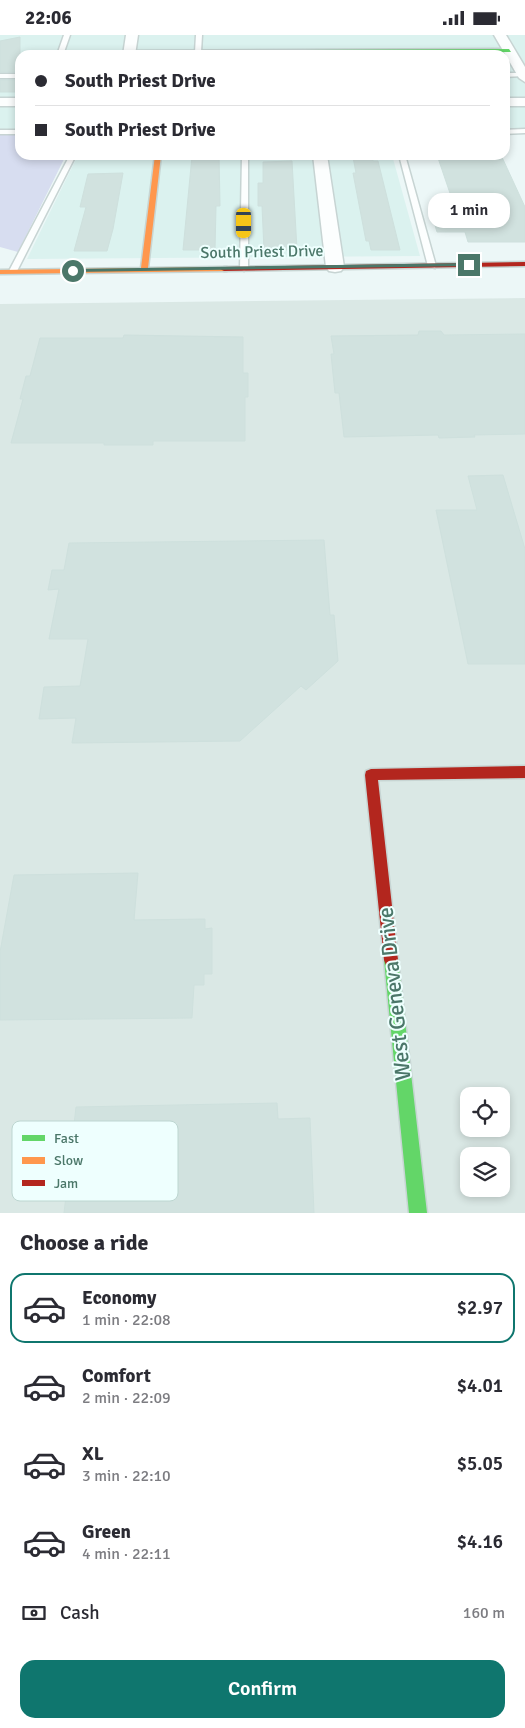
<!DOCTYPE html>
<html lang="en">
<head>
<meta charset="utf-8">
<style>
  :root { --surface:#fff; --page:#f7f7f7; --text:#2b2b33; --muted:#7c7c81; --line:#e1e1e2; --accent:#0f766e }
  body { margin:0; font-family:Signika,sans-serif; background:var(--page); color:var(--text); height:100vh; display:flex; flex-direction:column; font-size:19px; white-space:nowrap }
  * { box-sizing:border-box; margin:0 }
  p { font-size:16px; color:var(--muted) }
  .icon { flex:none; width:28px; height:28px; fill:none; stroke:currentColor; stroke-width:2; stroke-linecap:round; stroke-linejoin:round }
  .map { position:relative; height:1178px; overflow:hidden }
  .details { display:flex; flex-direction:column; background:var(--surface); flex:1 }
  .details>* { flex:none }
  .hud { position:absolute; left:15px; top:15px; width:495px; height:110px; border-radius:15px; box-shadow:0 2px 8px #0003; display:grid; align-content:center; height:110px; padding:0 20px; background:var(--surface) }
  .tools { position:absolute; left:460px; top:1052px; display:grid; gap:10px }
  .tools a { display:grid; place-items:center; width:50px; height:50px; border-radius:10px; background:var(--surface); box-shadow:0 2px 8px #0003; font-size:25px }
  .end { position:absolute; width:22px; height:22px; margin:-11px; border:6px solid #4b7769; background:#fff; box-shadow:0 0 0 2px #fff }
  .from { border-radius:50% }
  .bubble { position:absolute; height:35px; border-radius:15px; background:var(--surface); box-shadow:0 2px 8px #0003; font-size:16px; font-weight:600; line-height:35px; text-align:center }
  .car { position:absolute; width:15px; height:30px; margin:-15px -8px; border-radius:6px; box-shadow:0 0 4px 1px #0007; background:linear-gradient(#f5c518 24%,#345 0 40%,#f5c518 0 76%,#345 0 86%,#f5c518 0) }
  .hud b { display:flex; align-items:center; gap:18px; height:48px; font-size:19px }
  .hud b+b { border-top:1px solid var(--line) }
  .hud i { width:12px; height:12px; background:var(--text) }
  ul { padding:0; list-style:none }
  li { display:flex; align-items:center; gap:15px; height:70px; margin:0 10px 8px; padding:0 10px; border:2px solid transparent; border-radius:15px }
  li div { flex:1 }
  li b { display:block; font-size:19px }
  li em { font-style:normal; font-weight:600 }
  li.active { border-color:var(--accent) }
  li>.icon { width:45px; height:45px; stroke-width:1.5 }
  h2 { padding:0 20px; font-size:22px; line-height:60px }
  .pay { display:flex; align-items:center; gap:12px; height:55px; padding:0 20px; font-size:19px }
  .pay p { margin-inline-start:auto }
  .button { display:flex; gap:10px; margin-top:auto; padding:10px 20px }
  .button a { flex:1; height:58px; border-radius:15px; background:var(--accent); color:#fff; font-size:20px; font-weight:600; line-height:58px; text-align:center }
  .status { display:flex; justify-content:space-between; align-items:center; height:35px; padding:0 25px; background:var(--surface); direction:ltr }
  .status svg { height:14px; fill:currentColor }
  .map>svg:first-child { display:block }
  .residential { fill:#dbf2ef }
  .industrial { fill:#dae8e5; fill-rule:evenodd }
  .green { fill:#d7ddf0 }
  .building { fill:#d1e2df; stroke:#cee0dd }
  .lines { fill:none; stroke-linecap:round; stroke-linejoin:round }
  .lane-casing { stroke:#c7d4d3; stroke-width:3 }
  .street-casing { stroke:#c7d4d3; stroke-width:3 }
  .fast-casing { stroke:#c7d5d3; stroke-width:3 }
  .slow-casing { stroke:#c7d5d3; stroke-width:3 }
  .jam-casing { stroke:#c7d5d3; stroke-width:3 }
  .lane { fill:#fcfefe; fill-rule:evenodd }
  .street { fill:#fcfefe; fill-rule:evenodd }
  .fast { fill:#63d668; fill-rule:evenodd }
  .slow { fill:#ff974d; fill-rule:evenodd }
  .jam { fill:#b3261e; fill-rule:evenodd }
  .route { fill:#4b7769 }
  .labels { text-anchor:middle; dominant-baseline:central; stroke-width:4; stroke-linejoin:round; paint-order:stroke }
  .far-street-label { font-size:16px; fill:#4b7769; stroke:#eefffe }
  .near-street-label { font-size:22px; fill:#4b7769; stroke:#eefffe }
  .key { fill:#eefffe; stroke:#bdd6d1; stroke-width:1 }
  .key-label { font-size:14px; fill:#4b7769 }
</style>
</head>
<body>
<div class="status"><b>22:06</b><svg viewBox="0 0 49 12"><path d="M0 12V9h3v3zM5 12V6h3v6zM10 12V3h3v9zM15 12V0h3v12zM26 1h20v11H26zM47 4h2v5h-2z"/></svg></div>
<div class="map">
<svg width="525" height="1178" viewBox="0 0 525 1178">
  <rect width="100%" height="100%" fill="#ecf7f7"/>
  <path class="residential" d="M0,0H525V94L505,95V20H20V95H0Z
    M78,120H392L420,221L27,224Z"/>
  <path class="industrial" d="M525,263V1178H0V269ZM469,1061H501V1094H469ZM469,1121H501V1154H469Z"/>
  <path class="green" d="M0,100H20V120H66L18,217L0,212Z"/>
  <path class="building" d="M20,2V37H0V6Z
    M0,45H20V57H0Z
    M219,120L220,171H216L215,215H183L192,121Z
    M437,120H501L525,172V207H468L465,197H437L429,170H454Z
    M353,122H372L373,126H378L400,215H371L369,206H366L353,138H356Z
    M292,126L297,215H264L262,171H258V148H263V127Z
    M123,138L113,194L107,216H74L86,172H80L88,139Z
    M419,296H441L444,300L525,299V399L474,400L475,402L439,403L438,400L344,402L339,358H335L331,319H334L331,301L418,300Z
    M124,300L243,302V338H248V362H245V406H153V410H104V408H11L23,364H20L26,341H30L40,303H123Z
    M503,440L525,514V629H468L436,475H477L468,441Z
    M324,505L330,580H334L338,626L306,655L301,651L240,706L72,708L76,683L39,684L44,652L80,651L88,604H49L59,554L48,555L52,535H64L69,508Z
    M138,838L134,885L205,884V894L212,893V939H204V950H194L192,983L0,985V917L14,840Z
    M277,1068L278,1084L310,1083L314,1178H64L76,1072Z"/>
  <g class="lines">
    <defs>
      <path id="lane" d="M64,0H70L63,20H57Z
        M196,0H202L201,17L198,19L195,17Z
        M505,38H523L525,41L505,42Z
        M0,39H20V43H0Z
        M525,94V98L505,99V95Z
        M0,95H20V99H0Z
        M70,120H76L17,236L10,238L9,236Z
        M242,120H248V234L244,236L240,234Z
        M399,120H405L436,231L435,233L428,231Z"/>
      <path id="street" d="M126,0H138L135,20H123Z
        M494,0H506L525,32V47L519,43Z
        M0,63H20V71H0Z
        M505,63H525V71H505Z
        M313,120H327L344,232L341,236L335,237L329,236L326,232Z"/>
      <path id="fast" d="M509,14L511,17L129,20L126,18L129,16Z
        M391,918L396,920L398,925L427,1178H409L384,925L386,920Z"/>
      <path id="slow" d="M155,120H161L148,233L224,232H227V236L0,239V235L141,233Z"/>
      <path id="jam" d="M525,227V231L224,236L220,234L224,232Z
        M525,731V743L378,745L398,925L396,930L391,932L386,930L384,925L365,740L366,736L371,734Z"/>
    </defs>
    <use href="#lane" class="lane-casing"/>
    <use href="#street" class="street-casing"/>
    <use href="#fast" class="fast-casing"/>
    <use href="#slow" class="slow-casing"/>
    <use href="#jam" class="jam-casing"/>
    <use href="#lane" class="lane"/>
    <use href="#street" class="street"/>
    <use href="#fast" class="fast"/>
    <use href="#slow" class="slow"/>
    <use href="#jam" class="jam"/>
  </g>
  <path class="route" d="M469,228L471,231L73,237L70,236L73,234Z"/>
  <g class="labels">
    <g class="far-street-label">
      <text transform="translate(262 217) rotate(-1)">South Priest Drive</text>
    </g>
    <g class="near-street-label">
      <text transform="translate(394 959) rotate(-96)">West Geneva Drive</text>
    </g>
  </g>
  <rect x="12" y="1086" width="166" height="80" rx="8" class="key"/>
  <rect x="22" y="1100" width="23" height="6" fill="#63d668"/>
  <rect x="22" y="1122" width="23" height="7" fill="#ff974d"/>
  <rect x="22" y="1145" width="23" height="6" fill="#b3261e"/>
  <g class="key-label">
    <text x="54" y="1108">Fast</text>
    <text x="54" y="1130">Slow</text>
    <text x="54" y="1153">Jam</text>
  </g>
</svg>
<div class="tools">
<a><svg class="icon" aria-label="locate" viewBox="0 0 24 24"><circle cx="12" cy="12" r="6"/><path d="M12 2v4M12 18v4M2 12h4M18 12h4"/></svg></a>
<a><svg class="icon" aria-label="layers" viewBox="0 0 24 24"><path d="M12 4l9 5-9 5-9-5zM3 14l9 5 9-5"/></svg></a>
</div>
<i class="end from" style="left:73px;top:236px"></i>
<i class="end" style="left:469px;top:230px"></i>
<div class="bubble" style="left:428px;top:158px;width:82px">1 min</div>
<i class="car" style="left:244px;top:188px;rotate:180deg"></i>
<div class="hud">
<b><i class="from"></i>South Priest Drive</b>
<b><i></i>South Priest Drive</b>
</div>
</div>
<section class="details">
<h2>Choose a ride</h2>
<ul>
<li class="active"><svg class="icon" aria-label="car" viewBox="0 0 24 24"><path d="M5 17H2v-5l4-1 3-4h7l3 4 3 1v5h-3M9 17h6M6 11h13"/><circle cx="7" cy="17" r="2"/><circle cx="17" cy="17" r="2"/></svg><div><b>Economy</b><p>1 min · 22:08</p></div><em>$2.97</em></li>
<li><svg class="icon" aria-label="car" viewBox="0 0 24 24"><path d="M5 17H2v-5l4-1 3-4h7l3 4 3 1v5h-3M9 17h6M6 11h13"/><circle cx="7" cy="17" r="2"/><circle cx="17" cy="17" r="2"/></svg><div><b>Comfort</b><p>2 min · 22:09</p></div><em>$4.01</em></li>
<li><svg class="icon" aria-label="car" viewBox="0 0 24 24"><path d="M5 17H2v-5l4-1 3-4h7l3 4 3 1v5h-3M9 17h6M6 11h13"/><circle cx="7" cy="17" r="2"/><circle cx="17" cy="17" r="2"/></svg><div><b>XL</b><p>3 min · 22:10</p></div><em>$5.05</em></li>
<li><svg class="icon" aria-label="car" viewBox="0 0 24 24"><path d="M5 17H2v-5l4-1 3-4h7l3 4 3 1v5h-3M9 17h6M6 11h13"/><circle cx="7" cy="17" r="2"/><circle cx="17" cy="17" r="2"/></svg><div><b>Green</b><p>4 min · 22:11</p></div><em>$4.16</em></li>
</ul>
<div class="pay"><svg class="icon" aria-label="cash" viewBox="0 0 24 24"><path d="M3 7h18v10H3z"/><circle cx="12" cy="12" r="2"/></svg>Cash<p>160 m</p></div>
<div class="button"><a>Confirm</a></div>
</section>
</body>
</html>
